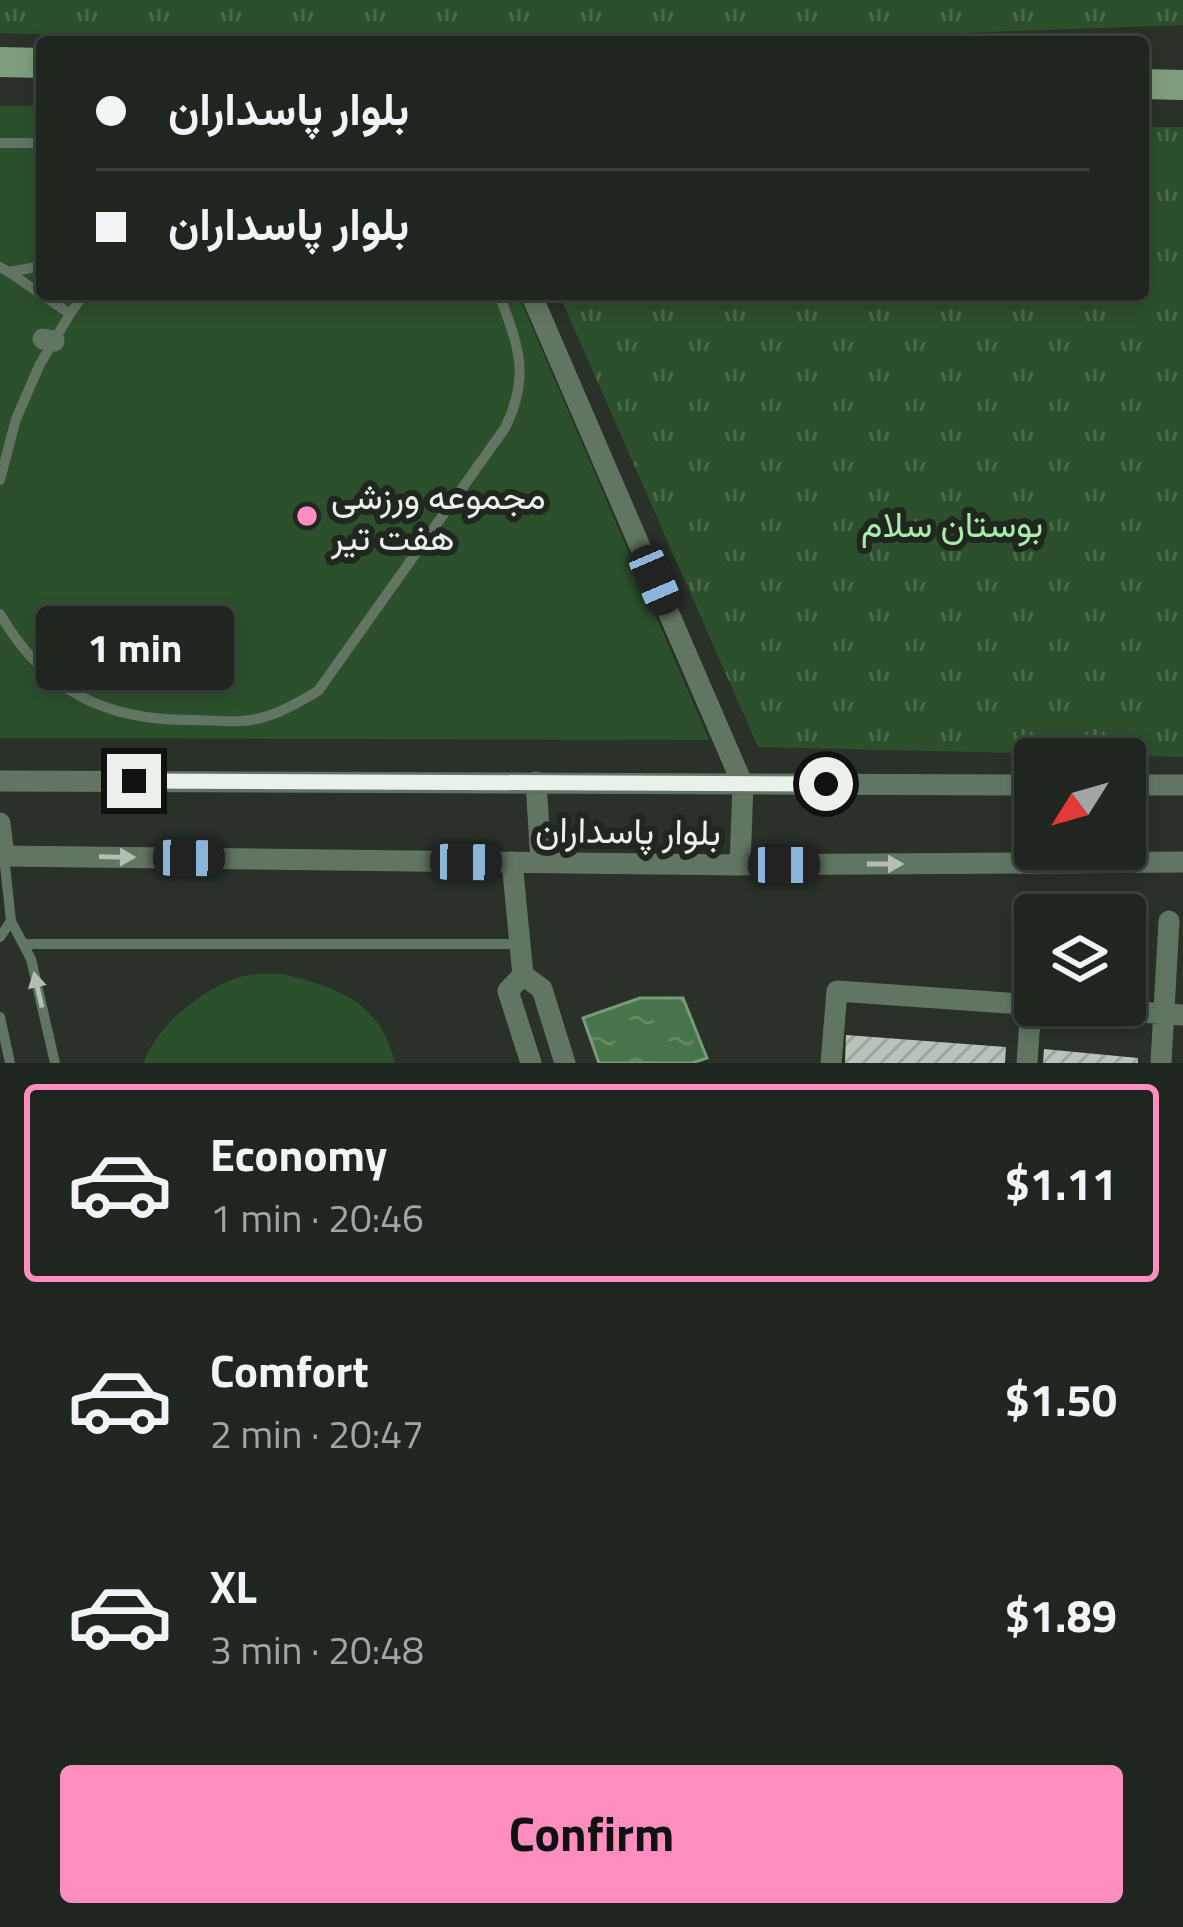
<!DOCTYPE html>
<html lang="en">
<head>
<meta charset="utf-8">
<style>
  :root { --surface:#1f251f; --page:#2c312c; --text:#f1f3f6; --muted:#a1a5a4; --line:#3c423d; --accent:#fe8ebd }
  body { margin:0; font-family:"Titillium Web",Vazirmatn,sans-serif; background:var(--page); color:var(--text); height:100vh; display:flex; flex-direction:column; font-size:45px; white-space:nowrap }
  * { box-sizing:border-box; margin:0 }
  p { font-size:39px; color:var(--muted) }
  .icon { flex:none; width:66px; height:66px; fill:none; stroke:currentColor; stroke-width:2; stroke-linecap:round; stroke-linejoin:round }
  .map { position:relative; height:1063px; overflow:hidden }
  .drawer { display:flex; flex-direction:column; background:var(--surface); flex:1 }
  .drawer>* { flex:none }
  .banner { position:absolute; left:36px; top:36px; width:1113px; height:264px; border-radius:12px; box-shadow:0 6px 18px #0003,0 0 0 3px var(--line); display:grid; align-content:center; height:264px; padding:0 60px; background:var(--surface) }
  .needle { width:78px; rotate:233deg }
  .controls { position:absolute; left:1014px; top:738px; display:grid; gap:24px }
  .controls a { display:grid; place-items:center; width:132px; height:132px; border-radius:12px; background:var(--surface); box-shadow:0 6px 18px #0003,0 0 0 3px var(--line); font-size:60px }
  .end { position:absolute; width:54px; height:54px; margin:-27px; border:15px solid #eaf0ea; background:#111; box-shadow:0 0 0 6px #111 }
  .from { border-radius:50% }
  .bubble { position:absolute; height:84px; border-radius:12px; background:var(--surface); box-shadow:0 6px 18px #0003,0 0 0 3px var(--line); font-size:39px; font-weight:700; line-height:84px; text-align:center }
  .car { position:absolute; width:36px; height:72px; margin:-36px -18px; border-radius:15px; box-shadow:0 0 9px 3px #0007; background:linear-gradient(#222 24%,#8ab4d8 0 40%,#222 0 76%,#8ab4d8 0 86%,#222 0) }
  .banner b { display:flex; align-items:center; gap:42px; height:114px; font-size:45px }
  .banner b+b { border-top:3px solid var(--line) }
  .banner i { width:30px; height:30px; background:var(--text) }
  ul { padding:21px 0 0; list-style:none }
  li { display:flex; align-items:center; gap:36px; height:198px; margin:0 24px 18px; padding:0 36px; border:6px solid transparent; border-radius:12px }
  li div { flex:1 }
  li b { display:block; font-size:45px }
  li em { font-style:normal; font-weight:700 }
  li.selected { border-color:var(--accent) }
  li>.icon { width:108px; height:108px; stroke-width:1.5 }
  .action { display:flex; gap:24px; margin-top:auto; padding:24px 60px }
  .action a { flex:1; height:138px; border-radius:12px; background:var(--accent); color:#111; font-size:48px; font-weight:700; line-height:138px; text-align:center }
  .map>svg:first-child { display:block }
  .green { fill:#2c502c }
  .park { fill:url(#park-tufts) }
  .water { fill:url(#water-ripples); stroke:#799979; stroke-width:3 }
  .building { fill:url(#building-hatch) }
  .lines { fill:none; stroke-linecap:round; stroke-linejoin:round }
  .lane { stroke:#627562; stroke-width:10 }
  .street { stroke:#627562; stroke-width:21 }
  .secondary { stroke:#7e9d7e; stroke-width:30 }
  .oneway { fill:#b4bfb4 }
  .route { stroke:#eaf0ea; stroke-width:15 }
  .poi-dot { fill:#fe8ebd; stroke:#1f271f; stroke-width:4.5 }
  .labels { text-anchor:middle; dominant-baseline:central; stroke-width:12; stroke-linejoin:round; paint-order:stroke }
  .poi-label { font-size:36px; fill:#eaf0ea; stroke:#1f271f; text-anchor:start }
  .park-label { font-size:36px; fill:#a9eca9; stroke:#1f271f }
  .street-label { font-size:36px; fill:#eaf0ea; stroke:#1f271f }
</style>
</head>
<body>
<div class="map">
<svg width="1183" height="1063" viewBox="0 0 1183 1063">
  <defs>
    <pattern id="park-tufts" width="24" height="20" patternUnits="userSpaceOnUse" patternTransform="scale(3)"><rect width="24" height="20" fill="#2c502c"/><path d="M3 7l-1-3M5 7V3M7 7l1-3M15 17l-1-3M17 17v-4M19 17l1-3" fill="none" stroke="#4b6a4b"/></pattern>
    <pattern id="water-ripples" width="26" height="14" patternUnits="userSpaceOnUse" patternTransform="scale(3)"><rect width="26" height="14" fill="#487449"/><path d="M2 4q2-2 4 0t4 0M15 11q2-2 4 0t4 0" fill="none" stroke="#638863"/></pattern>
    <pattern id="building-hatch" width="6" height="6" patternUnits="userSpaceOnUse" patternTransform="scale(3)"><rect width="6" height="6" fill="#b9c4b9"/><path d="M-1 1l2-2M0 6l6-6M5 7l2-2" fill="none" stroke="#9ca59c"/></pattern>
  </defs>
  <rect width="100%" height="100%" fill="#293129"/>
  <path class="green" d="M0,106H42V294H518L709,740L0,738Z
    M283,974C338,988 380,1001 395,1063H144C155,1026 207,985 244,976C256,973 270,974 283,974Z"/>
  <path class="park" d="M0,0H1183V25L713,42H324L0,33Z
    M1143,127H1183V757L758,747L559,294H1143Z"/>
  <path class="water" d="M640,998H683L707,1058L692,1063H599L583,1018Z"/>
  <path class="building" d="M846,1035L1006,1047L1005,1063H845Z
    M1044,1049L1138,1058V1063H1043Z"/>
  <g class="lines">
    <path class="lane" d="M0,143H42
      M0,267L9,272L42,266
      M70,314L84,294
      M0,480L16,419L40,364L70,314L9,272
      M0,614C45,691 105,721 194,720C209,720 225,722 241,721C269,720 294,705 318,691L505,428C531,375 518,345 499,294
      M4,856L11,921L31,959L55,1063
      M0,937L11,921
      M23,944H520
      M0,1017L10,1063"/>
    <path class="street" d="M531,294L743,785L740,865
      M43,339L54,341
      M0,781L1035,785
      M536,782L541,862
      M1125,785H1183
      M0,823L4,856
      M0,856L740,865L1183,862
      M512,862L523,975
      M1038,1005L1183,1015
      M531,1063L508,991L523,975L542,989L565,1063
      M831,1063L837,991L1035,1005
      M1027,1063L1031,1005
      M1161,1063L1169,921"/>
    <path class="secondary" d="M0,62L42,63
      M1143,84L1183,85"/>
  </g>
  <defs><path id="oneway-solid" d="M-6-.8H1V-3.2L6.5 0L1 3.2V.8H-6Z" transform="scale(3)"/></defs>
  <g class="oneway">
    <use href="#oneway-solid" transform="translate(117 857) rotate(1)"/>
    <use href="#oneway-solid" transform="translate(885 864)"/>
    <use href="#oneway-solid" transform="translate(38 990) rotate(-103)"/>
  </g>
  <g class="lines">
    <path class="route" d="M134,781L826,784"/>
  </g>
  <circle class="poi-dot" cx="307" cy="516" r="12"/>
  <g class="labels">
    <g class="poi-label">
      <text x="331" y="495">مجموعه ورزشی<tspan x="331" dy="41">هفت تیر</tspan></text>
    </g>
    <g class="park-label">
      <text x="952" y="523">بوستان سلام</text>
    </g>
    <g class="street-label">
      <text transform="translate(628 830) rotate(1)">بلوار پاسداران</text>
    </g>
  </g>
</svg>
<div class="controls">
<a><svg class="needle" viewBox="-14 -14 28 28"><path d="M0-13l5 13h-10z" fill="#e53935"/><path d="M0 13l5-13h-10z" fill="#a1a5a4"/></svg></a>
<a><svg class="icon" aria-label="layers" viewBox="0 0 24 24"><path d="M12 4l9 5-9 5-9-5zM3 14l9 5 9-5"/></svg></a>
</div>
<i class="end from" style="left:826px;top:784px"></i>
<i class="end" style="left:134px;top:781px"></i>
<div class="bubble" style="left:36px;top:606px;width:198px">1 min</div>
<i class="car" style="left:655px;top:580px;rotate:157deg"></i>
<i class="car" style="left:189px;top:858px;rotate:91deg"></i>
<i class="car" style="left:466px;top:862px;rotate:91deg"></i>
<i class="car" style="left:784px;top:865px;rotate:90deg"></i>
<div class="banner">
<b><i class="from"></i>بلوار پاسداران</b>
<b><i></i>بلوار پاسداران</b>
</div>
</div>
<section class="drawer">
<ul>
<li class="selected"><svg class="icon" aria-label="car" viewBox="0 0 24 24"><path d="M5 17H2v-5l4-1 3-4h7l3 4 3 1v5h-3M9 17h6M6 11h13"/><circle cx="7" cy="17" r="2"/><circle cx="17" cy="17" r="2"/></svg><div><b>Economy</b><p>1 min · 20:46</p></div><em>$1.11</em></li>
<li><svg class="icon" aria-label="car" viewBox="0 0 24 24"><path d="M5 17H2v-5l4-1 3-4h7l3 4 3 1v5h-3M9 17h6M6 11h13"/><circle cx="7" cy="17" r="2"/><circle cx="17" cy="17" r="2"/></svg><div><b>Comfort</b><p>2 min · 20:47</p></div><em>$1.50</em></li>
<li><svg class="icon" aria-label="car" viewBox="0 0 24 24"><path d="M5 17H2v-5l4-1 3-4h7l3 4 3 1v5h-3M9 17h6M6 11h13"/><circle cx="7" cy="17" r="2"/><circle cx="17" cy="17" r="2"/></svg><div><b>XL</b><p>3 min · 20:48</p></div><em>$1.89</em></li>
</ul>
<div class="action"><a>Confirm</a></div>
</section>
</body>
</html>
